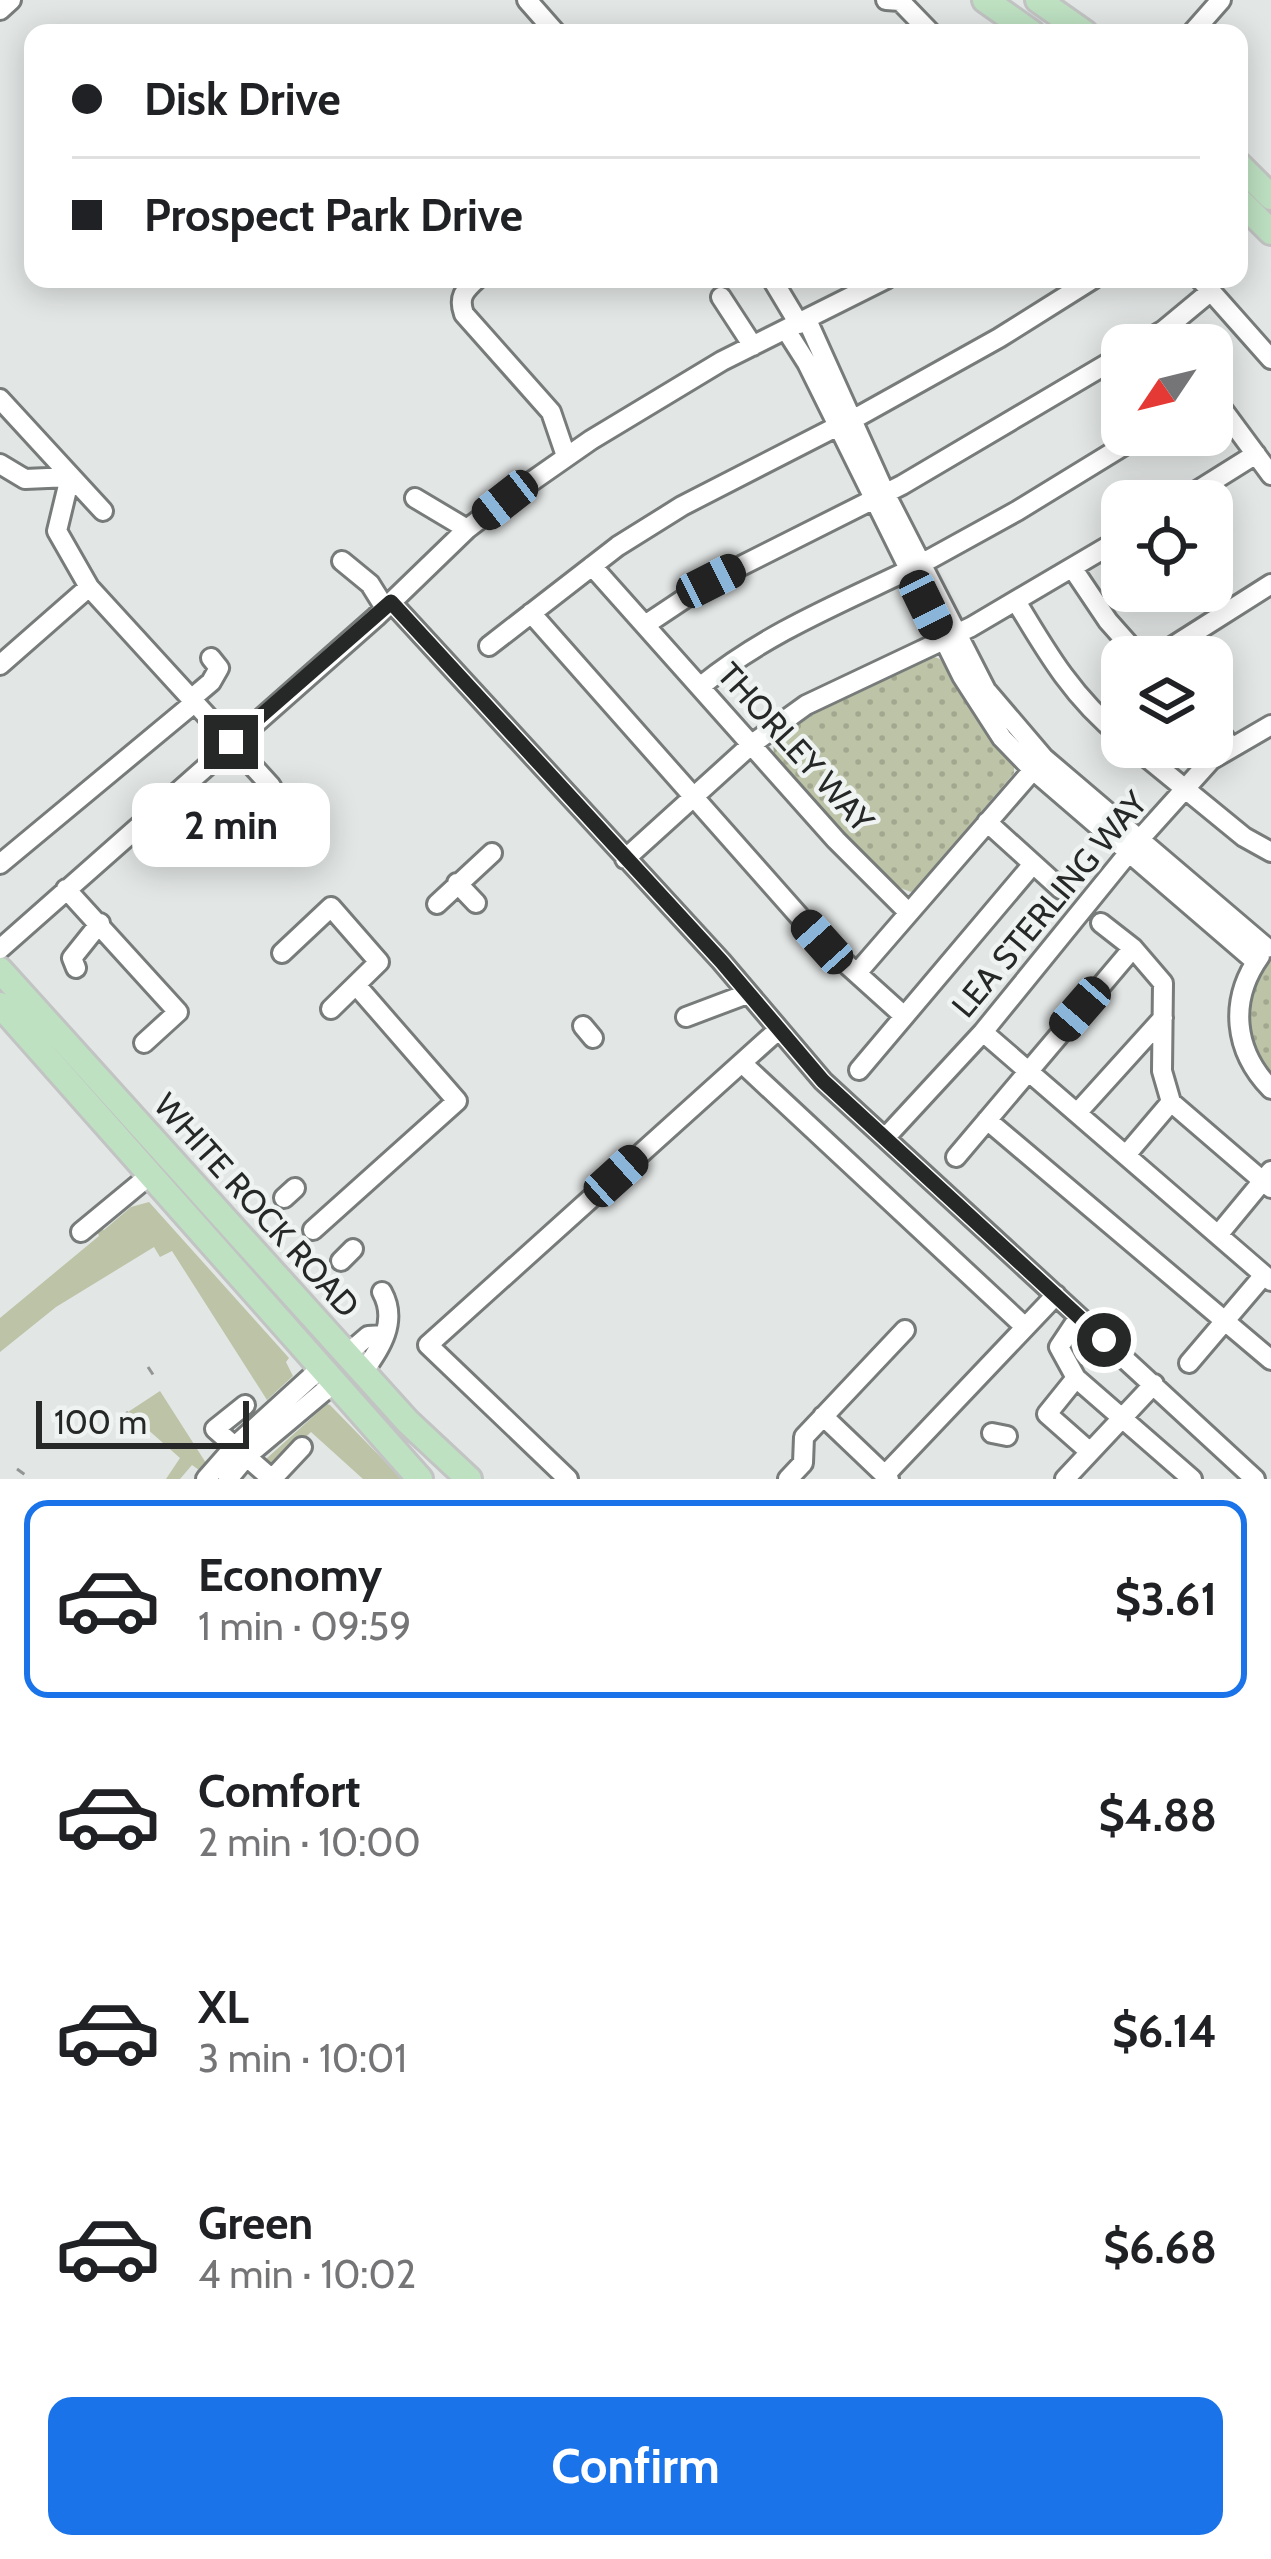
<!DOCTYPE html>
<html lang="en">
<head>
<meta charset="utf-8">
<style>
  :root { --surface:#fff; --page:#f2f2f2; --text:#202124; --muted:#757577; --line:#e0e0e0; --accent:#1a73e8 }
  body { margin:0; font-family:Cabin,sans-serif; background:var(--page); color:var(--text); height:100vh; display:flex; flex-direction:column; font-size:45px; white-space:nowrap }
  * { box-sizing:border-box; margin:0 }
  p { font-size:39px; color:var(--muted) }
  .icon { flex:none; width:66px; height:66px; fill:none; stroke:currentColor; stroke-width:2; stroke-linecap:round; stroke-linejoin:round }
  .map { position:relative; height:1479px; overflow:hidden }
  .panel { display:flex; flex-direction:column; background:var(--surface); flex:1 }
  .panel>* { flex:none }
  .hud { position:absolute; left:24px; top:24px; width:1224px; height:264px; border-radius:24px; box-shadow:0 6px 30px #0003; display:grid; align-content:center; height:264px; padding:0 48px; background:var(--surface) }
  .needle { width:78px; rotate:235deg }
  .buttons { position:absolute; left:1101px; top:324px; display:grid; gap:24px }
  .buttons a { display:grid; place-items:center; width:132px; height:132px; border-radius:24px; background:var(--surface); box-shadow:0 6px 30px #0003; font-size:60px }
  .scale { position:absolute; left:36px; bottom:30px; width:213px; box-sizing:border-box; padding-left:12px; border:6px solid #262828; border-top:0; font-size:33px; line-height:42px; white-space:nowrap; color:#262828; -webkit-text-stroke:9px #eff4f2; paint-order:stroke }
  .end { position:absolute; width:54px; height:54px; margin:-27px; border:15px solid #262828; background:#fff; box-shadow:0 0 0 6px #fff }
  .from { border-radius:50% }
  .bubble { position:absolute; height:84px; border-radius:24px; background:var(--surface); box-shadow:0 6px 30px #0003; font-size:39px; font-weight:700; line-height:84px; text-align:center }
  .car { position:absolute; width:36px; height:72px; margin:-36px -18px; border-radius:15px; box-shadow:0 0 9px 3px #0007; background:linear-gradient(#222 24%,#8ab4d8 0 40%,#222 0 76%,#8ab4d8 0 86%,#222 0) }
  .hud b { display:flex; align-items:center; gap:42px; height:114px; font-size:45px }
  .hud b+b { border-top:3px solid var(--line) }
  .hud i { width:30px; height:30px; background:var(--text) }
  ul { padding:21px 0 0; list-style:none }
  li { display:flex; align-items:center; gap:36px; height:198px; margin:0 24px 18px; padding:0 24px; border:6px solid transparent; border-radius:24px }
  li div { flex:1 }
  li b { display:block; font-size:45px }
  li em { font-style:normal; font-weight:700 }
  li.active { border-color:var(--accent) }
  li>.icon { width:108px; height:108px; stroke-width:1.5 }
  .action { display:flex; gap:24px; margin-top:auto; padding:24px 48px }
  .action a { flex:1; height:138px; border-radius:24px; background:var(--accent); color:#fff; font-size:48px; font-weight:700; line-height:138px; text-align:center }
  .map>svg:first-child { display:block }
  .green { fill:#bcc3a6 }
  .park { fill:url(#park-dots) }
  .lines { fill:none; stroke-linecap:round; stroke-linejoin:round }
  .minor-casing { stroke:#777b7a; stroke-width:24 }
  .major-casing { stroke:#c2c3c3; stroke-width:30 }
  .path { stroke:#929594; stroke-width:3; stroke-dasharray:9 9; stroke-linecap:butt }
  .minor { stroke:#fff; stroke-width:18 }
  .major { stroke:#bee1c2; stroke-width:24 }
  .route { stroke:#262828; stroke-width:15 }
  .labels { text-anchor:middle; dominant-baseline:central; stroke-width:9; stroke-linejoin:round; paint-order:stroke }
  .street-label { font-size:33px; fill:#262828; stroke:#eff4f2 }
</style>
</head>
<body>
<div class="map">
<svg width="1271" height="1479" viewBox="0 0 1271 1479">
  <defs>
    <pattern id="park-dots" width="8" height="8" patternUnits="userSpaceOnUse" patternTransform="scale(3)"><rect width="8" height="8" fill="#bcc3a6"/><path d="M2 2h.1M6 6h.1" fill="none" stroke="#a1a88f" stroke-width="1.8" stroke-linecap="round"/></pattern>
  </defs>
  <rect width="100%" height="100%" fill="#e2e6e5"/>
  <path class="green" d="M149,1202L289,1358L286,1362L293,1376L267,1400L172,1251L160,1257L154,1247L56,1307L0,1352V1318L99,1236L95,1225L104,1230L131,1207Z
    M160,1391L206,1463L199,1470L192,1465L180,1479H166L180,1458L128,1412Z
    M327,1404L330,1405L402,1479H363L311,1432L274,1467L266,1459Z"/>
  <path class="park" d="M928,655L940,659L971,707L1014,758V773L913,892C879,888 800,786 774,756L773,742L820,710Z
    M1271,954V1082C1243,1042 1238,993 1271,954Z"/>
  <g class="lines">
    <defs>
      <path id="minor" d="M527,0L556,33
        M886,0L900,1L931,33
        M0,10L11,0
        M1192,33L1221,0
        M477,279C464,291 458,297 464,314L551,412L566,456
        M772,279L799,324
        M1200,279L1271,359
        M721,297L753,346
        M807,320L885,493L986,690L1044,758L1267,948
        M786,330L807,363L962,676L1002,738L1033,770L1256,962
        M1139,345L1164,330L1211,291
        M1212,395L1271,475
        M0,399L103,511
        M852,420L999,338L1093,279
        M0,464L25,479L70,477
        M70,477L57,531L89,587L271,786
        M415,498L467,529
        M1181,501L1256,454
        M342,561L370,584L385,608
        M921,564L1017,511L1141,435
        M592,566L836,840L909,913
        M1073,569L1108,621L1140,657
        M1016,601C1047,653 1074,699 1122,737
        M391,602L721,961L823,1081L1255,1479
        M531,613L822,942L904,1016
        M645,625L711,581L902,485L1122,355
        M489,646L618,546L682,506L838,426
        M1156,657L1271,584
        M0,665L89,587
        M701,686C763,635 836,605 909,570
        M191,699L211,682L219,668L211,658
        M1212,720L1230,746
        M1134,747L1244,837L1271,852
        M987,822L1061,889
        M625,859L752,744L806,705L971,627L1122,538
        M0,864L194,703
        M457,883L476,903
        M66,889L178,1012L144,1043
        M437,904L492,853
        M1101,923L1133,948L1163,983L1162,1071L1171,1102L1271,1188
        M0,949L376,617L467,529L505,500L591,440L722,361L886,279
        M282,953L331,907L379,962L331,1009
        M1260,956C1228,1001 1234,1051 1271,1089
        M76,968L72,958L100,923
        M857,973L1033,770
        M686,1017L747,994
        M583,1026L593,1038
        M983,1032L1271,1281
        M743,1064L1024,1326
        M859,1070L1033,864
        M1077,1113L1163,1018
        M987,1120L1271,1360
        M885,1138L983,1032L1139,840L1211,760L1271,725
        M1126,1155L1171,1102
        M956,1157L1133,948
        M284,1198L295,1188
        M313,1230L457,1101L356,985
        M81,1232L150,1175
        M1218,1235L1271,1171
        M341,1261L353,1249
        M1079,1317L1059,1347L1076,1378L1192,1479
        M347,1354L368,1336L383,1335
        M1189,1363L1264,1275
        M363,1372C381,1348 398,1321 382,1292
        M1076,1378L1047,1414L1090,1452
        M245,1405L215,1429L272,1479L302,1447
        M823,1416L889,1479
        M992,1433L1007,1436
        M885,1475L1056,1295
        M206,1479L235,1446L322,1367
        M228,1479L247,1456L335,1382
        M568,1479L428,1345L777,1031
        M788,1479L803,1463L804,1437L905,1330
        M1065,1479L1154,1384"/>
      <path id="major" d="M985,0L1032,33
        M1038,0L1085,33
        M1239,165L1271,197
        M1239,200L1271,232
        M0,970L408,1422L469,1479
        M0,1005L420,1479"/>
    </defs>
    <use href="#minor" class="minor-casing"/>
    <use href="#major" class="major-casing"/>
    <path class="path" d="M148,1367L154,1376
      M126,1412L130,1416
      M17,1469L31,1479"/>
    <use href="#minor" class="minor"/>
    <use href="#major" class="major"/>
  </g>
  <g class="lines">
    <path class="route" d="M231,742L391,602L721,961L823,1081L1104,1340"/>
  </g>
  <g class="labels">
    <g class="street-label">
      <text transform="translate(796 747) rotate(48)">THORLEY WAY</text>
      <text transform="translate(1049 904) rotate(-50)">LEA STERLING WAY</text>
      <text transform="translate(257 1205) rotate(48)">WHITE ROCK ROAD</text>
    </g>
  </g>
</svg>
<div class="buttons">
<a><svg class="needle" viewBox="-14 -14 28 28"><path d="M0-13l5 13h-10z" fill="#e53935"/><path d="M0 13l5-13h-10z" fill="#757577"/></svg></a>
<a><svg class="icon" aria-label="locate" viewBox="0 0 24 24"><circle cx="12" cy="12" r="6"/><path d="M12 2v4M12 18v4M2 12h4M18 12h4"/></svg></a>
<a><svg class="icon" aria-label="layers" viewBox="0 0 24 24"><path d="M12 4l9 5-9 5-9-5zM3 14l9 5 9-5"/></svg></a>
</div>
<div class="scale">100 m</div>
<i class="end from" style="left:1104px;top:1340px"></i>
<i class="end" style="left:231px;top:742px"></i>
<div class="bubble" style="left:132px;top:783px;width:198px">2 min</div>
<i class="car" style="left:505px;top:500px;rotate:232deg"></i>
<i class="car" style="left:711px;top:581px;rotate:63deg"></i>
<i class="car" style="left:926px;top:605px;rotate:154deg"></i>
<i class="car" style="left:822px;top:942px;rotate:318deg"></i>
<i class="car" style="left:1080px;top:1009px;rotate:221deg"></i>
<i class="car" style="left:616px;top:1176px;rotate:48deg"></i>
<div class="hud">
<b><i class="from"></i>Disk Drive</b>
<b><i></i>Prospect Park Drive</b>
</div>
</div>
<section class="panel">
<ul>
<li class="active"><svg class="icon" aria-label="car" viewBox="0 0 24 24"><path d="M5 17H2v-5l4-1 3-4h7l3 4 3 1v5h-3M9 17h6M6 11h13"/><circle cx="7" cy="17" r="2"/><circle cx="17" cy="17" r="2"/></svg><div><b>Economy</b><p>1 min · 09:59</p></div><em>$3.61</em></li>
<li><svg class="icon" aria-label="car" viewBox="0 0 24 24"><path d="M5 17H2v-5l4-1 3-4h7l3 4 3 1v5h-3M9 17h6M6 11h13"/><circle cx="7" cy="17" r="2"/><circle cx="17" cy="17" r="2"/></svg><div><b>Comfort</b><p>2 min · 10:00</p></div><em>$4.88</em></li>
<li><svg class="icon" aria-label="car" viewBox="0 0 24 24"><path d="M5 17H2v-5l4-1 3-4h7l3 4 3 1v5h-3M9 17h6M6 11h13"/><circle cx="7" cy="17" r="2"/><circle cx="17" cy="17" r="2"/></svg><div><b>XL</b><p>3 min · 10:01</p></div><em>$6.14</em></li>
<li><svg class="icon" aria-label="car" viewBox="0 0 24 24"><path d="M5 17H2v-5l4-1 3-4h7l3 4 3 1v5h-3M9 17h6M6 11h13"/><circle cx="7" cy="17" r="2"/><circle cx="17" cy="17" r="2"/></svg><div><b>Green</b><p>4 min · 10:02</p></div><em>$6.68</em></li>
</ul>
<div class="action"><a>Confirm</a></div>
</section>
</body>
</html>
